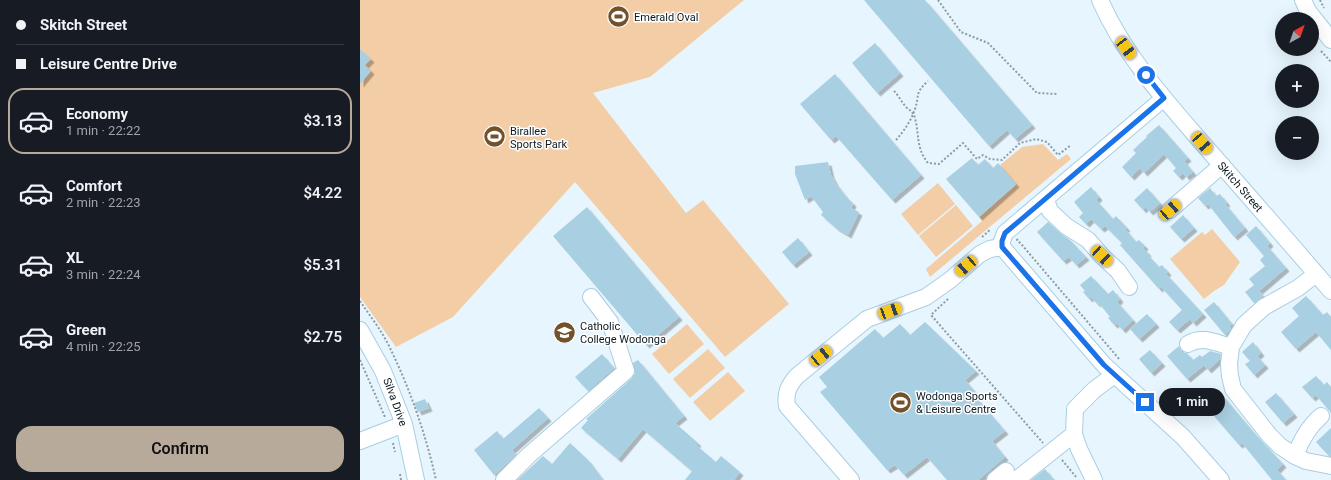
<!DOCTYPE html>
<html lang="en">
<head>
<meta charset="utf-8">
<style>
  :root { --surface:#171b24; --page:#20242c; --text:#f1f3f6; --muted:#9ea1a6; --line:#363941; --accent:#b8aa9a }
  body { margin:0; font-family:Roboto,sans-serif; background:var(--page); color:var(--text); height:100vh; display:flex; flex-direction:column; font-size:15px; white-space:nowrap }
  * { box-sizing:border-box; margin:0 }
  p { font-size:13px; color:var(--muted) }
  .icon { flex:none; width:22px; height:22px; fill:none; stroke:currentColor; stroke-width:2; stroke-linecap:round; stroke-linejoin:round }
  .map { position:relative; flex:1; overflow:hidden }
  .sheet { display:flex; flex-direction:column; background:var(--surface); width:360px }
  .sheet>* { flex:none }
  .guide { display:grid; align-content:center; height:88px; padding:0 16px; background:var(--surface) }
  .needle { width:26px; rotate:40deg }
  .buttons { position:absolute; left:915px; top:12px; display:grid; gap:8px }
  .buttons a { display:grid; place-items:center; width:44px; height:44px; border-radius:50%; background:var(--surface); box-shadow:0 4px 16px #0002; font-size:20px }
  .end { position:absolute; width:18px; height:18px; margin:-9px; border:5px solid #1a73e8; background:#fff; box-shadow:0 0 0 2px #fff }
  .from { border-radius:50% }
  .bubble { position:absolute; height:28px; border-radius:14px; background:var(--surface); box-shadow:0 4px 16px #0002; font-size:13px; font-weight:600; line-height:28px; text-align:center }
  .car { position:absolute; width:12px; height:24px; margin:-12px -6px; border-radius:5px; box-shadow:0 0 3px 1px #0007; background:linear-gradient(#f5c518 24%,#345 0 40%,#f5c518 0 76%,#345 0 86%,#f5c518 0) }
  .guide b { display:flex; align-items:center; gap:14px; height:38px; font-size:15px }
  .guide b+b { border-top:1px solid var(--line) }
  .guide i { width:10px; height:10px; background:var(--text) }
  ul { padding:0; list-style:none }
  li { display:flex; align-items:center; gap:12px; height:66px; margin:0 8px 6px; padding:0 8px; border:2px solid transparent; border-radius:16px }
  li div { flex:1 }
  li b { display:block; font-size:15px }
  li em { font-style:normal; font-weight:600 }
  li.on { border-color:var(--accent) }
  li>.icon { width:36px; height:36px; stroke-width:1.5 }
  .primary-button { display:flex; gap:8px; margin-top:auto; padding:8px 16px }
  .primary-button a { flex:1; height:46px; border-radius:16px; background:var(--accent); color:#111; font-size:16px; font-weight:600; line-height:46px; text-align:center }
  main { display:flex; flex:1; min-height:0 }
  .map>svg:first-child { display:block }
  .green { fill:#f3cda5 }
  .building { fill:#a9cfe2; filter:url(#shadow) }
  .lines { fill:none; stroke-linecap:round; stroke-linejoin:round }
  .minor-casing { stroke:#a8cee1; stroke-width:18 }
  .path { stroke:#8d9ba3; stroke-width:2; stroke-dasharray:2 2; stroke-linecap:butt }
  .minor { stroke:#fff; stroke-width:16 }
  .route { stroke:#1a73e8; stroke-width:5 }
  .labels { text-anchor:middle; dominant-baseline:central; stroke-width:3; stroke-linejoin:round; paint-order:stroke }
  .poi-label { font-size:11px; fill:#0c1a21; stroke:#fff; text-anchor:start }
  .street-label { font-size:11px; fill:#0c1a21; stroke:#fff }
</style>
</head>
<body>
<main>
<section class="sheet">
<div class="guide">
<b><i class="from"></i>Skitch Street</b>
<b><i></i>Leisure Centre Drive</b>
</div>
<ul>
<li class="on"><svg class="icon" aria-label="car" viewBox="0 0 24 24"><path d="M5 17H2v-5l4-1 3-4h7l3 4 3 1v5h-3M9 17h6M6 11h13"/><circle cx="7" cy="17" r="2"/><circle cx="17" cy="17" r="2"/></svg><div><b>Economy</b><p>1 min · 22:22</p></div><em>$3.13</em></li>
<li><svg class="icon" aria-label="car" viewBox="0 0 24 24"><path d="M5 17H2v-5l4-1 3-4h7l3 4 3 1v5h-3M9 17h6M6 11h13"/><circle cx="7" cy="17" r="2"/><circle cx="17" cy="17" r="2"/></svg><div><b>Comfort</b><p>2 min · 22:23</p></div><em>$4.22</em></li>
<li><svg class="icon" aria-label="car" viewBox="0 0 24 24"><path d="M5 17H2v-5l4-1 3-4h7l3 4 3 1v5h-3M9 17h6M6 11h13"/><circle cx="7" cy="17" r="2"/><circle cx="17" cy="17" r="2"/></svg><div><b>XL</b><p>3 min · 22:24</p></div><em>$5.31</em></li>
<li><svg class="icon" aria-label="car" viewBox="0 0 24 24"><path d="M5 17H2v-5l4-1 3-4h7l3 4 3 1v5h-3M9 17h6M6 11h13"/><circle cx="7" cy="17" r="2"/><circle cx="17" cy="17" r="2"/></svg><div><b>Green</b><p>4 min · 22:25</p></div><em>$2.75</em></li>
</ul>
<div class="primary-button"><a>Confirm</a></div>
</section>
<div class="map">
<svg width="971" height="480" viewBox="0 0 971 480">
  <defs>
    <filter id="shadow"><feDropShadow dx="3.5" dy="3.5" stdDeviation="0" flood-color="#0004"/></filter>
  </defs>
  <rect width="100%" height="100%" fill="#e7f6fe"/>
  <path class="green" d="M0,0H384L290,77L233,93L326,213L343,200L429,304L365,357L215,182L93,317L36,347L0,297Z
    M683,144L698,160L707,154L711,159L570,277L566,269L622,221L619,217L656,185L640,165L662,147Z
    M578,183L595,204L558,235L541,214Z
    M596,205L613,226L576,257L559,236Z
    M852,229L880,262L864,285L854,291L844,299L810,259L842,232L845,235Z
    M327,324L344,344L309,374L292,354Z
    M348,349L365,368L330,398L313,379Z
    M368,372L385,391L350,421L333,402Z"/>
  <path class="building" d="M504,0H565L672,125L655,139L647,130L629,146Z
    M515,43L540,73L517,93L492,63Z
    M0,49L11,59L5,65L11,71L0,84Z
    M475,74L561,175L532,200L476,136L471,140L440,104Z
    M799,125L828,158L824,161L833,172L826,177L823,173L819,177L813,171L816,168L804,154L784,173L780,168L771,177L762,167L776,153L773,150L787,137L786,136Z
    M612,158L618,165L625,159L633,168L638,163L656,184L619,217L586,179Z
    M468,162L471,175L476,184L488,199L493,203L491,208L499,212L488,235L476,228L461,215L463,212L451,196L445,200L435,174V166Z
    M731,187L739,197L736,200L753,219L756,216L767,228L765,229L776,242L779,240L785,246L783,248L788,253L787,254L799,267L802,265L808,272L806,274L843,314L833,323L830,319L817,330L809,322L822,310L801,287L799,289L760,245L762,243L745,226L741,229L731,219L726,224L719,217L723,213L714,202Z
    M787,188L800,203L790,212L785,207L783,210L774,200Z
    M850,188L856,196L860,194L867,203L865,204L885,228L874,237L848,204L845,206L838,198Z
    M227,207L319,317L286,345L193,236Z
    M823,215L834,228L821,239L810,227Z
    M688,222L700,233L710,240L726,257L716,265L709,257L703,261L677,232Z
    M896,226L910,243L907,246L926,268L899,291L889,279L905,266L900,260L904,256L886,235Z
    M438,238L449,252L433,265L422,252Z
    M731,276L748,294L753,290L760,299L757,302L773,320L762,330L757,323L754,325L748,318L750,317L738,302L737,304L731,297L729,299L723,292L725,291L720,285Z
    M894,285L903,296L894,303L885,292Z
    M946,296L963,315L967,312L971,317V350L956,332L936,349L921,332L939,316L932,308Z
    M854,302L872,324L869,326L871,329L865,335L844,310Z
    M787,314L796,324L779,339L770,329Z
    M565,322L616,371L605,380L617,394L615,396L645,431L632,441L645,457L618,480H587L567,457L544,475L535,465L527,470L460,392L467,387L459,377L515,329L523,338L540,324L550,335Z
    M893,342L901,353L897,356L905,365L894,375L885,364L890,361L882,352Z
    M819,346L822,352L827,353L833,360L840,355L842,357L850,351L861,354L860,359L848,370L844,365L827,379L807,356Z
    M790,350L802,363L791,373L779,359Z
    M242,354L254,368L228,391L215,377Z
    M278,360L324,416L315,423L338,443L336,445L356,462L361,456L380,472L374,480H325L332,471L283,429L258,459L221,428L228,420L226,419L272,378L275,373L273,363Z
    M956,376L964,385L967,382L971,387V413L956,395L952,398L942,387Z
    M916,393L934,414L923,423L905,402Z
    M862,395L895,434L923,464L917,470L926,480H912L882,443L879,445L854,416L857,414L850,405Z
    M65,399L69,408L58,412L54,403Z
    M179,408L188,418L152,450L156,455L134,475L114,450L137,431L143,439Z
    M971,428V456H969L956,442Z
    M210,443L228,460L243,480H157L183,456L192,464Z
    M685,469L694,480H671Z"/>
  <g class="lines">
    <defs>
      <path id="minor" d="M740,0C764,55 805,100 844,145C886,193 929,242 971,291
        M943,0L948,11L971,40
        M804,98L645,233L642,241V247L744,365L823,437L861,480
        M686,200L690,211L706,226L728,240L742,256L758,271L769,287
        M810,210L862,165
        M956,274L938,288L904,307L884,325L871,347L869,364L870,376L873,389L909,435L920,446L935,456L946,461L971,466
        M0,330L23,371L44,424L56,480
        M828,344C842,335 856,343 871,347
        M0,441L44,424
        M935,456C941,440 948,427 961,416
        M144,480L169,455L266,371L250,322L231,297
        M491,480L427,406C425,394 428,386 437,376L507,319L566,297L590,280L620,254L630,249L642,247
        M635,480L646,471
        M656,480L714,434
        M734,480L719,449L714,434L715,409L734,390L754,375"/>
    </defs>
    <use href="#minor" class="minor-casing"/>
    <path class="path" d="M578,0L601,32L628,43L677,93L697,94
      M960,0L964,8
      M961,51L971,62
      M534,91C539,96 542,103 547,108C550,110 552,112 554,115C560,133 555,147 568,163L579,164L603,143L617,159L623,155L630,159L642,160L660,143L676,139L687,142L698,155L711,145
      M536,140C544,131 551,121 555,109C560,94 554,94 568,81
      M622,237L631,229
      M658,239L657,240L662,245L760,360
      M588,299L571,315L683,443
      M0,301C10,316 22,331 30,348C50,389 66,435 76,480
      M0,360L25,417
      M33,443L35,452
      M702,460L717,478
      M40,474L41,480"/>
    <use href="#minor" class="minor"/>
  </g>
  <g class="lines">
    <path class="route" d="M785,402L744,365L642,247V241L645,233L804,98L786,75"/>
  </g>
  <defs>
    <symbol id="stadium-disc" viewBox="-11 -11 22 22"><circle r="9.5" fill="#735129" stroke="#fff"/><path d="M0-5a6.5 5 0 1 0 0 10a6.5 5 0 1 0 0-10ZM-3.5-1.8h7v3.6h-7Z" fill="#fff"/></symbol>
    <symbol id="school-disc" viewBox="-11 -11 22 22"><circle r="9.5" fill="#735129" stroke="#fff"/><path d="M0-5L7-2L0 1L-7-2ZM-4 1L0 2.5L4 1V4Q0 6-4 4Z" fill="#fff"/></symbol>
  </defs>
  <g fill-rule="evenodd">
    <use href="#stadium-disc" x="246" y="4" width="25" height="25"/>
    <use href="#stadium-disc" x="122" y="124" width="25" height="25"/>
    <use href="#school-disc" x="192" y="320" width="25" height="25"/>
    <use href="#stadium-disc" x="528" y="390" width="25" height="25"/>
  </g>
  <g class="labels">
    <g class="poi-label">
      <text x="274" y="17">Emerald Oval</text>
      <text x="150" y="131">Birallee<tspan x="150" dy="13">Sports Park</tspan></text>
      <text x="220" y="326">Catholic<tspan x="220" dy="13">College Wodonga</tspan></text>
      <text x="556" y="396">Wodonga Sports<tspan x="556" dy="13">&amp; Leisure Centre</tspan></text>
    </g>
    <g class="street-label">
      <text transform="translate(880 187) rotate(49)">Skitch Street</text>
      <text transform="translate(35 402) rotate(70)">Silva Drive</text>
    </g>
  </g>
</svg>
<div class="buttons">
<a><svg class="needle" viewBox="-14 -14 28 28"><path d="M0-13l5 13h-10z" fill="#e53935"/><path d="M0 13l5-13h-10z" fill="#9ea1a6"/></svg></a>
<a>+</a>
<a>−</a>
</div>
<i class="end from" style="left:786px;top:75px"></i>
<i class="end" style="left:785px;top:402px"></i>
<div class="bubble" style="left:799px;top:388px;width:66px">1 min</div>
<i class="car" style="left:766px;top:48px;rotate:143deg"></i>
<i class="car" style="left:842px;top:143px;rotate:139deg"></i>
<i class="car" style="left:810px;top:210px;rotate:49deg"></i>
<i class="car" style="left:742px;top:256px;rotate:133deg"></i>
<i class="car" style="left:606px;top:266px;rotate:229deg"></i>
<i class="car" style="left:530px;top:311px;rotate:70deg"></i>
<i class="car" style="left:461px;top:356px;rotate:51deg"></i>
</div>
</main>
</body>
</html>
